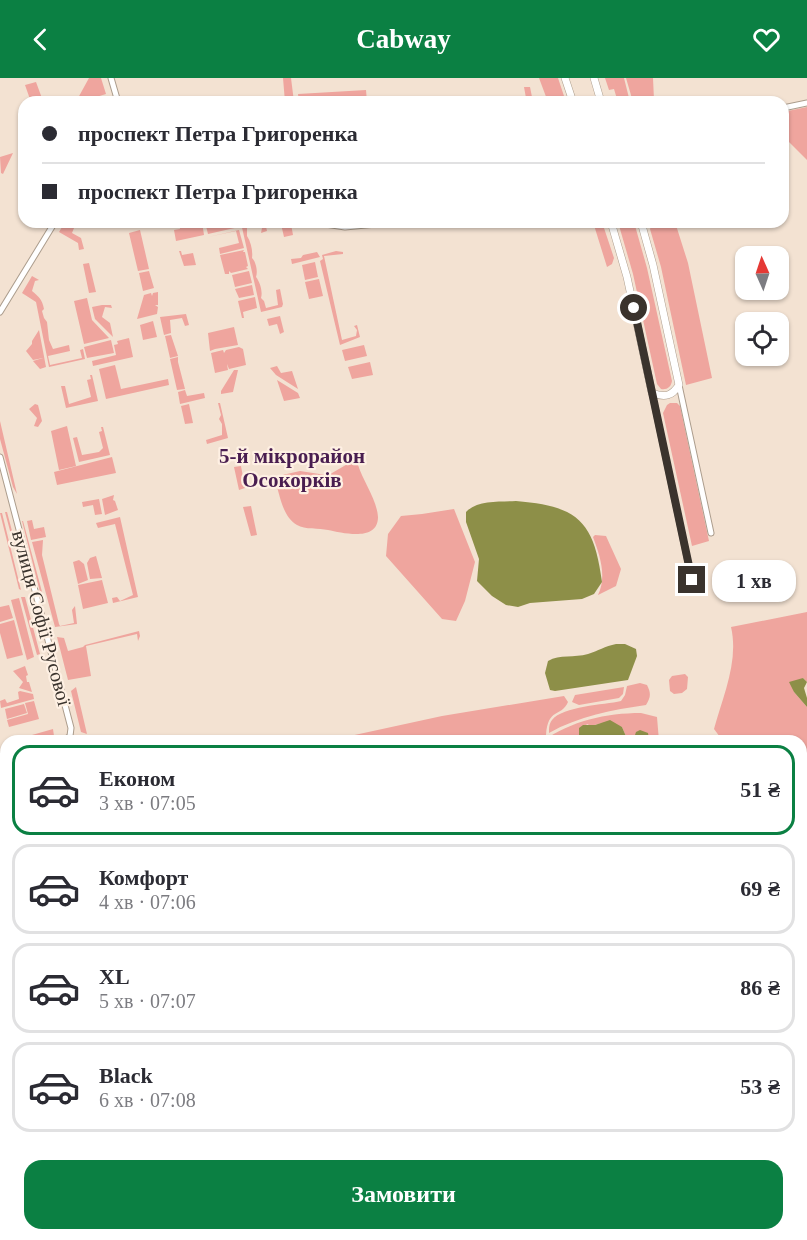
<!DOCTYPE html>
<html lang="uk">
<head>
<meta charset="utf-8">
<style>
  :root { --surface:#fff; --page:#f7f7f7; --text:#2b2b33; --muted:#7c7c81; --line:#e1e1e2; --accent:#0b8043 }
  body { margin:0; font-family:Georgia,serif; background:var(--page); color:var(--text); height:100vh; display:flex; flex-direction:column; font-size:22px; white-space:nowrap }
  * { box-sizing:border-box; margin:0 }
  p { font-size:20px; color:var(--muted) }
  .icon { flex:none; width:33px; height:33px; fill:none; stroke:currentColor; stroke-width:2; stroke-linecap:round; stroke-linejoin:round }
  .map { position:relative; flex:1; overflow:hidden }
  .drawer { position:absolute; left:0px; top:657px; width:807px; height:506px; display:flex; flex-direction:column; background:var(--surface); border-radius:18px 18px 0 0; box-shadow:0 2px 4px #0004 }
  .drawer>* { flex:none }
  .guide { position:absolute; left:18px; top:18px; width:771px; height:132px; border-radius:18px; box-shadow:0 2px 4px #0004; display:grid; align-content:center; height:132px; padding:0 24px; background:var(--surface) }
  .needle { width:39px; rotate:357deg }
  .buttons { position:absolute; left:735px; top:168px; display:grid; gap:12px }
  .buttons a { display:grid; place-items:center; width:54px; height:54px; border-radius:12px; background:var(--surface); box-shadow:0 2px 4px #0004; font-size:30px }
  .end { position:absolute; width:27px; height:27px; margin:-14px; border:8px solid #3a332d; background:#fff; box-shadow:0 0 0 3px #fff }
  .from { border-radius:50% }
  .bubble { position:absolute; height:42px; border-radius:18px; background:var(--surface); box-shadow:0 2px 4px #0004; font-size:20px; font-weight:700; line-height:42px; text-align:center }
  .guide b { display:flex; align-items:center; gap:21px; height:57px; font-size:22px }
  .guide b+b { border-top:2px solid var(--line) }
  .guide i { width:15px; height:15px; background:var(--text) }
  ul { padding:10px 0 0; list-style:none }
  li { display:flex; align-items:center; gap:18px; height:90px; margin:0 12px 9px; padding:0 12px; border:3px solid var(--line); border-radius:18px }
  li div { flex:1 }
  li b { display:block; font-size:22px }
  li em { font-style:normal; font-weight:700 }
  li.current { border-color:var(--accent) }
  li>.icon { width:54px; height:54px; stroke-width:1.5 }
  .primary-button { display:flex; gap:12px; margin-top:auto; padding:12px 24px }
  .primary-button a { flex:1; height:69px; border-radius:18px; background:var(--accent); color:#fff; font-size:24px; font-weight:700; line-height:69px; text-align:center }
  header { display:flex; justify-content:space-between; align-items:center; height:78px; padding:0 24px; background:var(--accent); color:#fff; font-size:27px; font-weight:700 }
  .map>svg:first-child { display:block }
  .green { fill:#efa59e }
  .water { fill:#8d8f48 }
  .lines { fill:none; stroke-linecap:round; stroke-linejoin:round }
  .minor-casing { stroke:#ac9d8d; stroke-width:7 }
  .tertiary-casing { stroke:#ac9d8d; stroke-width:8 }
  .minor { stroke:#fff; stroke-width:5 }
  .tertiary { stroke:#fff; stroke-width:7 }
  .route { stroke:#3a332d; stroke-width:8 }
  .labels { text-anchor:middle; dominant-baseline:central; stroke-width:4.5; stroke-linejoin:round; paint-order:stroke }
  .street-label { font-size:20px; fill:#3a332d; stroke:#fef0e3 }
  .neighbourhood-label { font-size:21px; font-weight:bold; fill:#491d50; stroke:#fef0e3 }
</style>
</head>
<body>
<header><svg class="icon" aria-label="back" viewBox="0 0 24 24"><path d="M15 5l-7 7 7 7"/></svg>Cabway<svg class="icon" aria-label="heart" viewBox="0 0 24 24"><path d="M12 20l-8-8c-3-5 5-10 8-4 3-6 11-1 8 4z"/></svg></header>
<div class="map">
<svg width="807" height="1162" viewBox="0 0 807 1162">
  <rect width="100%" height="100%" fill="#f3e2d2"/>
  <path class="green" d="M89,0H101L106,16L83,23L78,20Z
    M283,0H291L294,24H285Z
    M539,0H558L566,24H548Z
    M605,0H624L630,24H625L623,19L617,21L614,11L609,12Z
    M626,0H653L654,22H663V24H633Z
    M36,4L43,23L31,24L25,7Z
    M524,9H530L533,24H510V20H526Z
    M366,12L367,24H299L298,16Z
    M807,29V82L783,58V34Z
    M13,75L3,96L1,95L0,79Z
    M65,144H82V146L76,145L72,155L81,160L84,171L79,172L78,165L59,154Z
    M179,144L188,149L202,144L204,157L176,163L174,152L180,151Z
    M231,144L238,145L239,149L208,156L206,148L212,147V149H219L221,146Z
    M247,144H265L267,153L261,155L262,150L259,145L247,147V158C251,164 253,173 252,180C256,184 258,193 256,199C260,204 263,214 261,220L264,223L266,230L278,227L276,212L280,211L283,226L282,229L261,234L241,145Z
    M271,144L291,146L293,157L284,159L281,146L274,147Z
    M593,144H602L614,180L612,186L607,189Z
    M618,144H634L647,190L672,303C671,309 667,312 661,311L657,306L633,196Z
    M653,144H675L688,185L712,300L686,307L661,189L650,151Z
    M140,152L149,191L138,193L129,155Z
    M239,152L244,170L220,176L219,170L239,165L236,153L208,159Z
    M244,172L243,174H245L248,188L246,189L248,191L231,195L229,193V196H225L220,177Z
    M179,173H181L182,177L193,175L196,187L184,188Z
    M336,173L343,174V176L324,178L342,262L356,258L357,252L354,248L357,247L360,259L340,267L320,183L323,181L322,177Z
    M317,174L320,179L292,186L291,181L301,180L303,177Z
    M315,184L318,199L305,202L302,187Z
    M89,185L96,214L89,215L83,186Z
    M149,193L154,210L143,213L139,195Z
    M249,193L252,205L235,209L232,197Z
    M32,198L39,202L35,203L32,213C39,219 42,221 44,231L42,233L44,240L47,244L49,262L53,271L69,267L70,273L48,278L50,287L82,280L80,272L83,271L85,281L49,289L36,224L22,215Z
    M319,201L323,218L309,221L305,204Z
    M252,207L254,217L239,220L235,211Z
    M158,214V227H155L158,229L157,236L137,241L144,217L151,215L152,218L153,215Z
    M255,219L257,230L243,234L244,240H242L238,223Z
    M87,220L92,242L109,260L84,266L74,223Z
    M102,227H111L112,230L105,229L102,239L110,245L113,259L95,241L92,229Z
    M186,236L189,247L185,248L182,240L170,242L171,255L164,257L160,239Z
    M280,238L284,254L280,256L277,246L269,248L267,241Z
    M153,243L157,259L143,262L140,247Z
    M234,249L238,267L215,271L210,273L208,255Z
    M39,252L46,289L40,291L33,283L43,280L33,282L26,273L32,266V263Z
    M171,257L178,278L170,280L165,258Z
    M129,260L133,279L93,288L92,283L116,277L114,267L118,266L117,263Z
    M111,262L114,275L87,280L84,269Z
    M364,267L367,278L345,283L342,272Z
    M239,269L243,271L246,287L229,291L227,286L228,292L215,295L211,275L223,272L224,275L226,272Z
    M178,279V284L185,311L177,312L170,281Z
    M370,284L373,297L352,301L348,289Z
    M115,287L121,311L168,301L169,307L106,321L99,291Z
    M277,288L281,295L292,293L298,311L276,297L270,290Z
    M234,292H238L233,314L221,316V313Z
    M90,297H92L98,323L66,330L61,308H65L69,326L91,319L87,302L91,301Z
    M277,302L298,315L300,320L284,323Z
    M185,312L187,318L204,315L205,320L180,326L178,314Z
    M218,325H220L228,360L207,366L206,362L222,357V346L219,341L221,337Z
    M670,325H677L680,328L709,463L692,468L663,335L667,327Z
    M35,326L38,327L42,343L38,349L34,348L37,340L29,331Z
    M189,326L193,345L185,346L181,328Z
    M0,343L17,416L13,409L0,361Z
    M67,348L76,388L59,392L51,353Z
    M101,349H103L110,377L79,384L73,360L77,359L82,377L99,374L103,370L99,354L102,353Z
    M112,379L116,395L57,407L54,394Z
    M351,384L358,387C363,403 377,422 378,439C378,464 343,455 328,452C319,450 305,452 297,447C282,438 280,417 275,402L278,398L300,393L326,397L332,395Z
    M241,388L245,410L239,412L234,389Z
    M114,417L113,422L115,423L118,432L105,437L102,421Z
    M99,421L102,436L95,437L93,427L83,429L82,424Z
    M251,428L257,457L251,458L243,429Z
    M454,431L475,484L465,523L456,543L442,541L386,478L388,456L401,438L422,436Z
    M5,434H7L26,506L25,509Z
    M0,435H2L21,512L19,511Z
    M120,439L138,519L113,525L112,520L117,519L120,523L133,517L115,446L98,450L96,445Z
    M32,442L34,451L44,449L46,459L31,462L27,443Z
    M22,443H23L45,525L43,526Z
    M595,457L606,458L621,491L616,508L598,517C607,498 600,478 593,459Z
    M43,462L42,477L59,546L60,548L74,545L72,532L75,528L77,546L55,549L32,464Z
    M96,478L102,500L90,501L87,485L90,480Z
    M79,482L84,486L88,502L78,506L73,484Z
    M102,502L108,525L83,531L78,507Z
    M21,519H25L40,576L37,577Z
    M19,520L34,579L27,582L11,522Z
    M9,527L13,540L0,544V529Z
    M807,534V604L803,600L793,609L794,614L807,629V679L801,675V663H723L714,651C723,618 739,583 731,549Z
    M14,542L23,577L7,581L0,555V546Z
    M139,553L140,558L138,563L137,556L86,568L91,598L68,602L57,559L64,560L68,573L83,569L85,567Z
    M25,588L28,597L26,598L27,604H29L32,614L19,610L23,604L13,593Z
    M685,596L688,599L687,611L682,615L674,616L670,613L669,602L672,598Z
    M640,605L647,607C651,615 651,619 646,627C612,632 579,638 549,655C549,650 549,646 552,642C563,628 604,627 621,623L625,617L627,608Z
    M76,609L87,656L81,654L71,613Z
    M624,609L623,616L619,620L579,627L572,624L575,617Z
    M20,613L33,616L34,621L1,630L0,623L5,621L7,625L19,621L18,614Z
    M564,618L568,624C561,640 548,629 546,657L537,663H327L442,638Z
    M34,623L39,641L9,649L7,642L28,636L25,625Z
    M24,626L27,635L7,641L5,631Z
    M641,635L657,639L659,663H646L649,660L634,657L633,663H628L622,649L602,645L591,648L587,646L578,658L579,663H543C571,643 606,635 641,635Z
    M53,651L54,658L33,663L30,662L32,657Z
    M801,686L807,689V712L801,711Z
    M801,718L807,721L805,743L807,744V841L801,840Z
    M6,751V1156L41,1157V1162H0V752Z
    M801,864H807V1162H724L709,1157L801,1156Z
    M356,1156L524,1157L516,1161L497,1158L496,1162H352Z
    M143,1157H249L254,1162H144Z"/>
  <path class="water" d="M516,423C578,428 594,443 602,504L594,516L582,521L530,525L518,529L506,527L492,518L477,503L479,481L466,444V434C477,422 500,424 516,423Z
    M616,566H625L636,571L637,578L628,602L555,613L550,612L545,595L548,583C560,576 574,580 588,576C598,573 605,568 616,566Z
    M803,600L807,604L804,610L807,620V629L794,614L789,604Z
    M610,642L622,649L628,663H579V650L583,647H595Z
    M640,652L648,655L649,661L647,663H633L636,654Z
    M801,840L807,841L806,865L801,864Z
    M41,1157H143L144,1162H41Z
    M249,1157H356L352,1162H254Z"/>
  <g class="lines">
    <defs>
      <path id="minor" d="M111,0L118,24
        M783,30L807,25
        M312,144L345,149L397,144
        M0,234L55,144
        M679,307L711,455
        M652,315L692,503
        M0,379L71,650L70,658L63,663
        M0,678L6,676
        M0,793L6,796
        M0,854L6,856
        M0,912L6,915
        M0,970L6,973
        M0,1024L6,1026
        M0,1085L6,1087
        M0,1139L6,1141
        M33,1162V1156"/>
      <path id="tertiary" d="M565,0L573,24
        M594,0L601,24
        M611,144L627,199L652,315C665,320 672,318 679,307L653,187L641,144"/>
    </defs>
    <use href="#minor" class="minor-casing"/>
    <use href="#tertiary" class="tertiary-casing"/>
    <use href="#minor" class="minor"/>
    <use href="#tertiary" class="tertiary"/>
  </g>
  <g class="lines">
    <path class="route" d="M634,230L692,502"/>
  </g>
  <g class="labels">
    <g class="street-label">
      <text transform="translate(42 540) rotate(75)">вулиця Софії Русової</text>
    </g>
    <g class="neighbourhood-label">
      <text x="292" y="378">5-й мікрорайон<tspan x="292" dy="24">Осокорків</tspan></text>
    </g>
  </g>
</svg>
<div class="buttons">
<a><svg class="needle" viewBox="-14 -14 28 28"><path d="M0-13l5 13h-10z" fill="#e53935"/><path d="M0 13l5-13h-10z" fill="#7c7c81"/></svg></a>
<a><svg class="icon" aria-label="locate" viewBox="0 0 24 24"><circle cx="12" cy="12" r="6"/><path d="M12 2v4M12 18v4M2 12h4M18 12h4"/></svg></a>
</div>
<i class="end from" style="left:634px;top:230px"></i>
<i class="end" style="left:692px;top:502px"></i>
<div class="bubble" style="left:712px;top:482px;width:84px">1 хв</div>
<div class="guide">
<b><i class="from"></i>проспект Петра Григоренка</b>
<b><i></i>проспект Петра Григоренка</b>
</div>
<section class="drawer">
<ul>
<li class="current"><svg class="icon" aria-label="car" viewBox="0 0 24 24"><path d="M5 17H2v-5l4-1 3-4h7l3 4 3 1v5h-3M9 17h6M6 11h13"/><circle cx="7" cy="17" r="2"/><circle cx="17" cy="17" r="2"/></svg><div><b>Економ</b><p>3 хв · 07:05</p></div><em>51 ₴</em></li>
<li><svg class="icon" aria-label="car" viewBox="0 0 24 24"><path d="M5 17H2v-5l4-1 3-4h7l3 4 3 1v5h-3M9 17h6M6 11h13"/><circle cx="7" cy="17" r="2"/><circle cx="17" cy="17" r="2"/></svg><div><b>Комфорт</b><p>4 хв · 07:06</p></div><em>69 ₴</em></li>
<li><svg class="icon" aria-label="car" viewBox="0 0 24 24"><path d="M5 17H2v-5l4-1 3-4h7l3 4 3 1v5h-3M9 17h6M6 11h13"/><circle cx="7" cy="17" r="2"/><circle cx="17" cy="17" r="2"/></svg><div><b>XL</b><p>5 хв · 07:07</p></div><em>86 ₴</em></li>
<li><svg class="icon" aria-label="car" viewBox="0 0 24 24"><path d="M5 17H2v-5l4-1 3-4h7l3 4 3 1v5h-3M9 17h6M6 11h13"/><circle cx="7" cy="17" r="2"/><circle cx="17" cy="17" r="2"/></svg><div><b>Black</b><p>6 хв · 07:08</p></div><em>53 ₴</em></li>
</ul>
<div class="primary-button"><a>Замовити</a></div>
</section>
</div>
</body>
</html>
